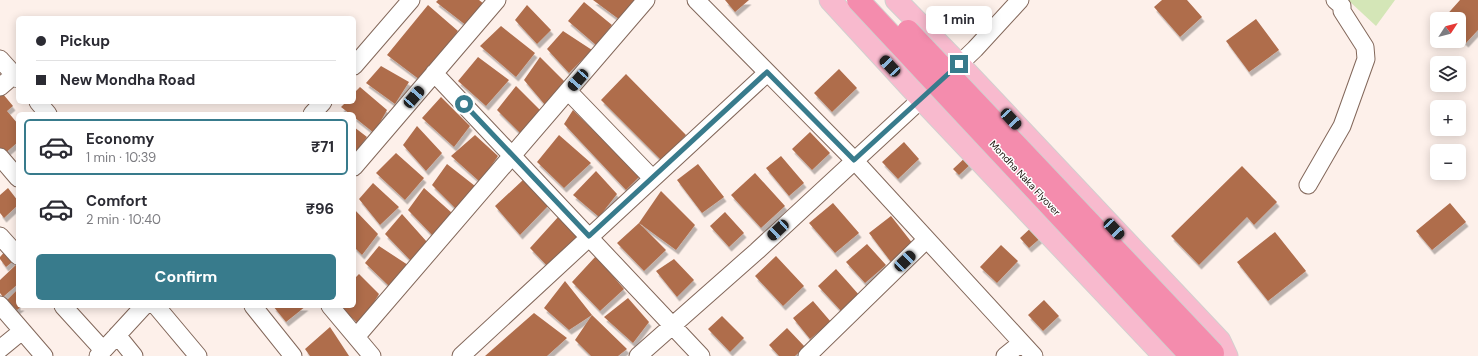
<!DOCTYPE html>
<html lang="en">
<head>
<meta charset="utf-8">
<style>
  :root { --surface:#fff; --page:#f7f7f7; --text:#2b2b33; --muted:#7c7c81; --line:#e1e1e2; --accent:#387b8c }
  body { margin:0; font-family:"DM Sans",sans-serif; background:var(--page); color:var(--text); height:100vh; display:flex; flex-direction:column; font-size:15px; white-space:nowrap }
  * { box-sizing:border-box; margin:0 }
  p { font-size:13px; color:var(--muted) }
  .icon { flex:none; width:22px; height:22px; fill:none; stroke:currentColor; stroke-width:2; stroke-linecap:round; stroke-linejoin:round }
  .map { position:relative; flex:1; overflow:hidden }
  .side { position:absolute; left:16px; top:112px; width:340px; height:196px; display:flex; flex-direction:column; background:var(--surface); border-radius:6px; box-shadow:0 2px 10px #0003 }
  .side>* { flex:none }
  .top-card { position:absolute; left:16px; top:16px; width:340px; height:88px; border-radius:6px; box-shadow:0 2px 10px #0003; display:grid; align-content:center; height:88px; padding:0 20px; background:var(--surface) }
  .needle { width:26px; rotate:54deg }
  .fabs { position:absolute; left:1430px; top:12px; display:grid; gap:8px }
  .fabs a { display:grid; place-items:center; width:36px; height:36px; border-radius:6px; background:var(--surface); box-shadow:0 2px 10px #0003; font-size:20px }
  .end { position:absolute; width:18px; height:18px; margin:-9px; border:5px solid #387b8c; background:#fff; box-shadow:0 0 0 2px #fff }
  .from { border-radius:50% }
  .bubble { position:absolute; height:28px; border-radius:6px; background:var(--surface); box-shadow:0 2px 10px #0003; font-size:13px; font-weight:700; line-height:28px; text-align:center }
  .car { position:absolute; width:12px; height:24px; margin:-12px -6px; border-radius:5px; box-shadow:0 0 3px 1px #0007; background:linear-gradient(#222 24%,#8ab4d8 0 40%,#222 0 76%,#8ab4d8 0 86%,#222 0) }
  .top-card b { display:flex; align-items:center; gap:14px; height:38px; font-size:15px }
  .top-card b+b { border-top:1px solid var(--line) }
  .top-card i { width:10px; height:10px; background:var(--text) }
  ul { padding:7px 0 0; list-style:none }
  li { display:flex; align-items:center; gap:12px; height:56px; margin:0 8px 6px; padding:0 12px; border:2px solid transparent; border-radius:6px }
  li div { flex:1 }
  li b { display:block; font-size:15px }
  li em { font-style:normal; font-weight:700 }
  li.current { border-color:var(--accent) }
  li>.icon { width:36px; height:36px; stroke-width:1.5 }
  .action { display:flex; gap:8px; margin-top:auto; padding:8px 20px }
  .action a { flex:1; height:46px; border-radius:6px; background:var(--accent); color:#fff; font-size:16px; font-weight:700; line-height:46px; text-align:center }
  .map>svg:first-child { display:block }
  .green { fill:#d4e6b7 }
  .building { fill:#af6d4c; filter:url(#shadow) }
  .lines { fill:none; stroke-linecap:round; stroke-linejoin:round }
  .minor-casing { stroke:#82675a; stroke-width:19 }
  .major-casing { stroke:#d2d0cf; stroke-width:23 }
  .minor { stroke:#fff; stroke-width:17 }
  .major { stroke:#f8bace; stroke-width:21 }
  .highway-bridge-casing { stroke:#d2d0cf; stroke-width:24; stroke-linecap:butt }
  .highway-bridge { stroke:#f48cad; stroke-width:22 }
  .route { stroke:#387b8c; stroke-width:5 }
  .labels { text-anchor:middle; dominant-baseline:central; stroke-width:3; stroke-linejoin:round; paint-order:stroke }
  .street-label { font-size:10px; fill:#1f150f; stroke:#fff }
</style>
</head>
<body>
<div class="map">
<svg width="1478" height="356" viewBox="0 0 1478 356">
  <defs>
    <filter id="shadow"><feDropShadow dx="2.5" dy="4.5" stdDeviation="0" flood-color="#0004"/></filter>
  </defs>
  <rect width="100%" height="100%" fill="#fdf0ea"/>
  <path class="green" d="M1348,0H1395L1376,26Z"/>
  <path class="building" d="M438,0H479L484,4L467,26L436,2Z
    M593,0H635L620,20Z
    M725,0H749L735,12Z
    M1162,0H1187L1202,17L1180,37L1154,7Z
    M1460,0H1478V30L1466,43L1459,37V19H1443Z
    M584,2L612,25L596,45L568,21Z
    M428,5L458,31L420,80L387,55Z
    M527,5L551,30L537,44L515,20Z
    M1256,19L1279,50L1249,72L1226,41Z
    M501,26L535,53L516,77L480,46Z
    M563,31L592,50L569,73L547,49Z
    M478,57L509,80L486,106L458,81Z
    M540,57L565,82L546,106L524,80Z
    M381,66L409,82L395,104L366,83Z
    M839,69L857,88L832,112L814,93Z
    M626,74L686,135L661,160L601,100Z
    M516,86L540,110L521,134L497,110Z
    M360,87L387,110L374,133L354,117V114H350L341,107L346,102H354V93Z
    M3,94L13,106L7,111L18,124V142L3,155L0,151V96Z
    M441,97L470,126L454,147L422,118Z
    M573,110L640,176L626,190L564,124Z
    M417,126L442,153L426,171L403,145Z
    M354,127L367,137L354,154Z
    M810,132L830,153L812,170L792,149Z
    M475,135L498,156L480,182L451,156Z
    M559,135L591,163L564,188L537,162Z
    M904,142L919,159L898,179L882,162Z
    M396,153L424,178L405,200L376,173Z
    M968,155L974,161L959,175L953,169Z
    M781,156L804,183L789,196L766,168Z
    M447,164L475,186L458,211L432,185Z
    M698,164L724,197L702,213L677,180Z
    M1242,166L1277,202L1254,225L1247,217L1199,265L1171,236Z
    M596,171L617,194L599,217L573,195Z
    M755,173L785,206L761,228L731,195Z
    M523,180L548,206L520,235L495,206Z
    M373,183L399,207L380,225L359,199Z
    M8,188L18,201V205L4,218L0,213V195Z
    M424,188L452,213L432,235L408,210Z
    M661,191L695,225L676,250L639,223L666,250L644,271L617,243L639,223Z
    M833,203L859,233L835,253L809,223Z
    M1450,203L1466,222L1432,250L1416,231Z
    M354,209L378,234L362,255L354,247Z
    M725,212L744,233L729,247L710,226Z
    M402,214L427,242L411,261L385,234Z
    M559,216L577,236L552,271L530,248Z
    M891,216L913,244L891,262L869,233Z
    M1034,225L1044,235L1029,248L1020,238Z
    M1275,232L1306,271L1268,301L1237,262Z
    M867,244L886,265L865,283L846,262Z
    M1001,245L1018,261L997,283L980,267Z
    M379,246L408,265L389,286L365,263Z
    M7,249L16,259L6,267L0,259V257Z
    M596,256L624,289L600,311L572,282Z
    M776,256L804,286L783,306L755,276Z
    M674,259L694,280L677,297L656,271Z
    M18,263V284L3,297L0,293V280Z
    M836,269L860,296L842,312L818,286Z
    M359,274L379,294L360,325L339,306H354V279Z
    M565,281L592,315L569,330L544,308Z
    M18,289V306H22L17,310L7,300Z
    M628,298L649,322L633,343L604,317Z
    M1044,300L1059,316L1043,331L1028,315Z
    M813,301L831,322L810,339L793,318Z
    M273,306H306L286,322Z
    M534,313L567,338L547,356H485Z
    M592,315L627,349L618,356H591L575,340Z
    M722,316L744,338L730,352L708,329Z
    M330,327L349,356H310L305,349Z
    M787,328L805,347L795,356H779L769,345Z"/>
  <g class="lines">
    <defs>
      <path id="minor" d="M696,0L854,160L1034,356
        M0,59L18,79
        M354,66L411,0
        M951,72L975,49L1020,0
        M434,73L701,356
        M0,87L14,75
        M568,91L652,178
        M38,102L48,114
        M312,114L323,102
        M0,157L18,178
        M354,167L497,0
        M1308,185L1342,126L1366,59L1365,47L1342,11V6L1335,0
        M0,236L18,256
        M0,305L44,356
        M63,306L103,350
        M156,306L198,356
        M253,306L293,356
        M330,306L372,356
        M117,335L134,356
        M356,337L646,0
        M0,349L22,331
        M98,356L144,306
        M461,356L767,73
        M638,356L757,251L930,91
        M807,356L926,240
        M1005,356L1021,343"/>
      <path id="major" d="M830,0L921,99L1164,356
        M896,0L959,64L1220,341L1227,356"/>
    </defs>
    <use href="#minor" class="minor-casing"/>
    <use href="#major" class="major-casing"/>
    <use href="#minor" class="minor"/>
    <use href="#major" class="major"/>
    <defs>
      <path id="highway-bridge" d="M858,0L1191,356
        M908,31L1213,353"/>
    </defs>
    <use href="#highway-bridge" class="highway-bridge-casing"/>
    <use href="#highway-bridge" class="highway-bridge"/>
  </g>
  <g class="lines">
    <path class="route" d="M464,104L589,236L767,72L854,160L959,64"/>
  </g>
  <g class="labels">
    <g class="street-label">
      <text transform="translate(1025 178) rotate(47)">Mondha Naka Flyover</text>
    </g>
  </g>
</svg>
<div class="fabs">
<a><svg class="needle" viewBox="-14 -14 28 28"><path d="M0-13l5 13h-10z" fill="#e53935"/><path d="M0 13l5-13h-10z" fill="#7c7c81"/></svg></a>
<a><svg class="icon" aria-label="layers" viewBox="0 0 24 24"><path d="M12 4l9 5-9 5-9-5zM3 14l9 5 9-5"/></svg></a>
<a>+</a>
<a>−</a>
</div>
<i class="end from" style="left:464px;top:104px"></i>
<i class="end" style="left:959px;top:64px"></i>
<div class="bubble" style="left:926px;top:6px;width:66px">1 min</div>
<i class="car" style="left:890px;top:66px;rotate:317deg"></i>
<i class="car" style="left:578px;top:80px;rotate:221deg"></i>
<i class="car" style="left:414px;top:97px;rotate:41deg"></i>
<i class="car" style="left:1011px;top:119px;rotate:137deg"></i>
<i class="car" style="left:1114px;top:229px;rotate:137deg"></i>
<i class="car" style="left:778px;top:230px;rotate:227deg"></i>
<i class="car" style="left:905px;top:261px;rotate:46deg"></i>
<div class="top-card">
<b><i class="from"></i>Pickup</b>
<b><i></i>New Mondha Road</b>
</div>
<section class="side">
<ul>
<li class="current"><svg class="icon" aria-label="car" viewBox="0 0 24 24"><path d="M5 17H2v-5l4-1 3-4h7l3 4 3 1v5h-3M9 17h6M6 11h13"/><circle cx="7" cy="17" r="2"/><circle cx="17" cy="17" r="2"/></svg><div><b>Economy</b><p>1 min · 10:39</p></div><em>₹71</em></li>
<li><svg class="icon" aria-label="car" viewBox="0 0 24 24"><path d="M5 17H2v-5l4-1 3-4h7l3 4 3 1v5h-3M9 17h6M6 11h13"/><circle cx="7" cy="17" r="2"/><circle cx="17" cy="17" r="2"/></svg><div><b>Comfort</b><p>2 min · 10:40</p></div><em>₹96</em></li>
</ul>
<div class="action"><a>Confirm</a></div>
</section>
</div>
</body>
</html>
